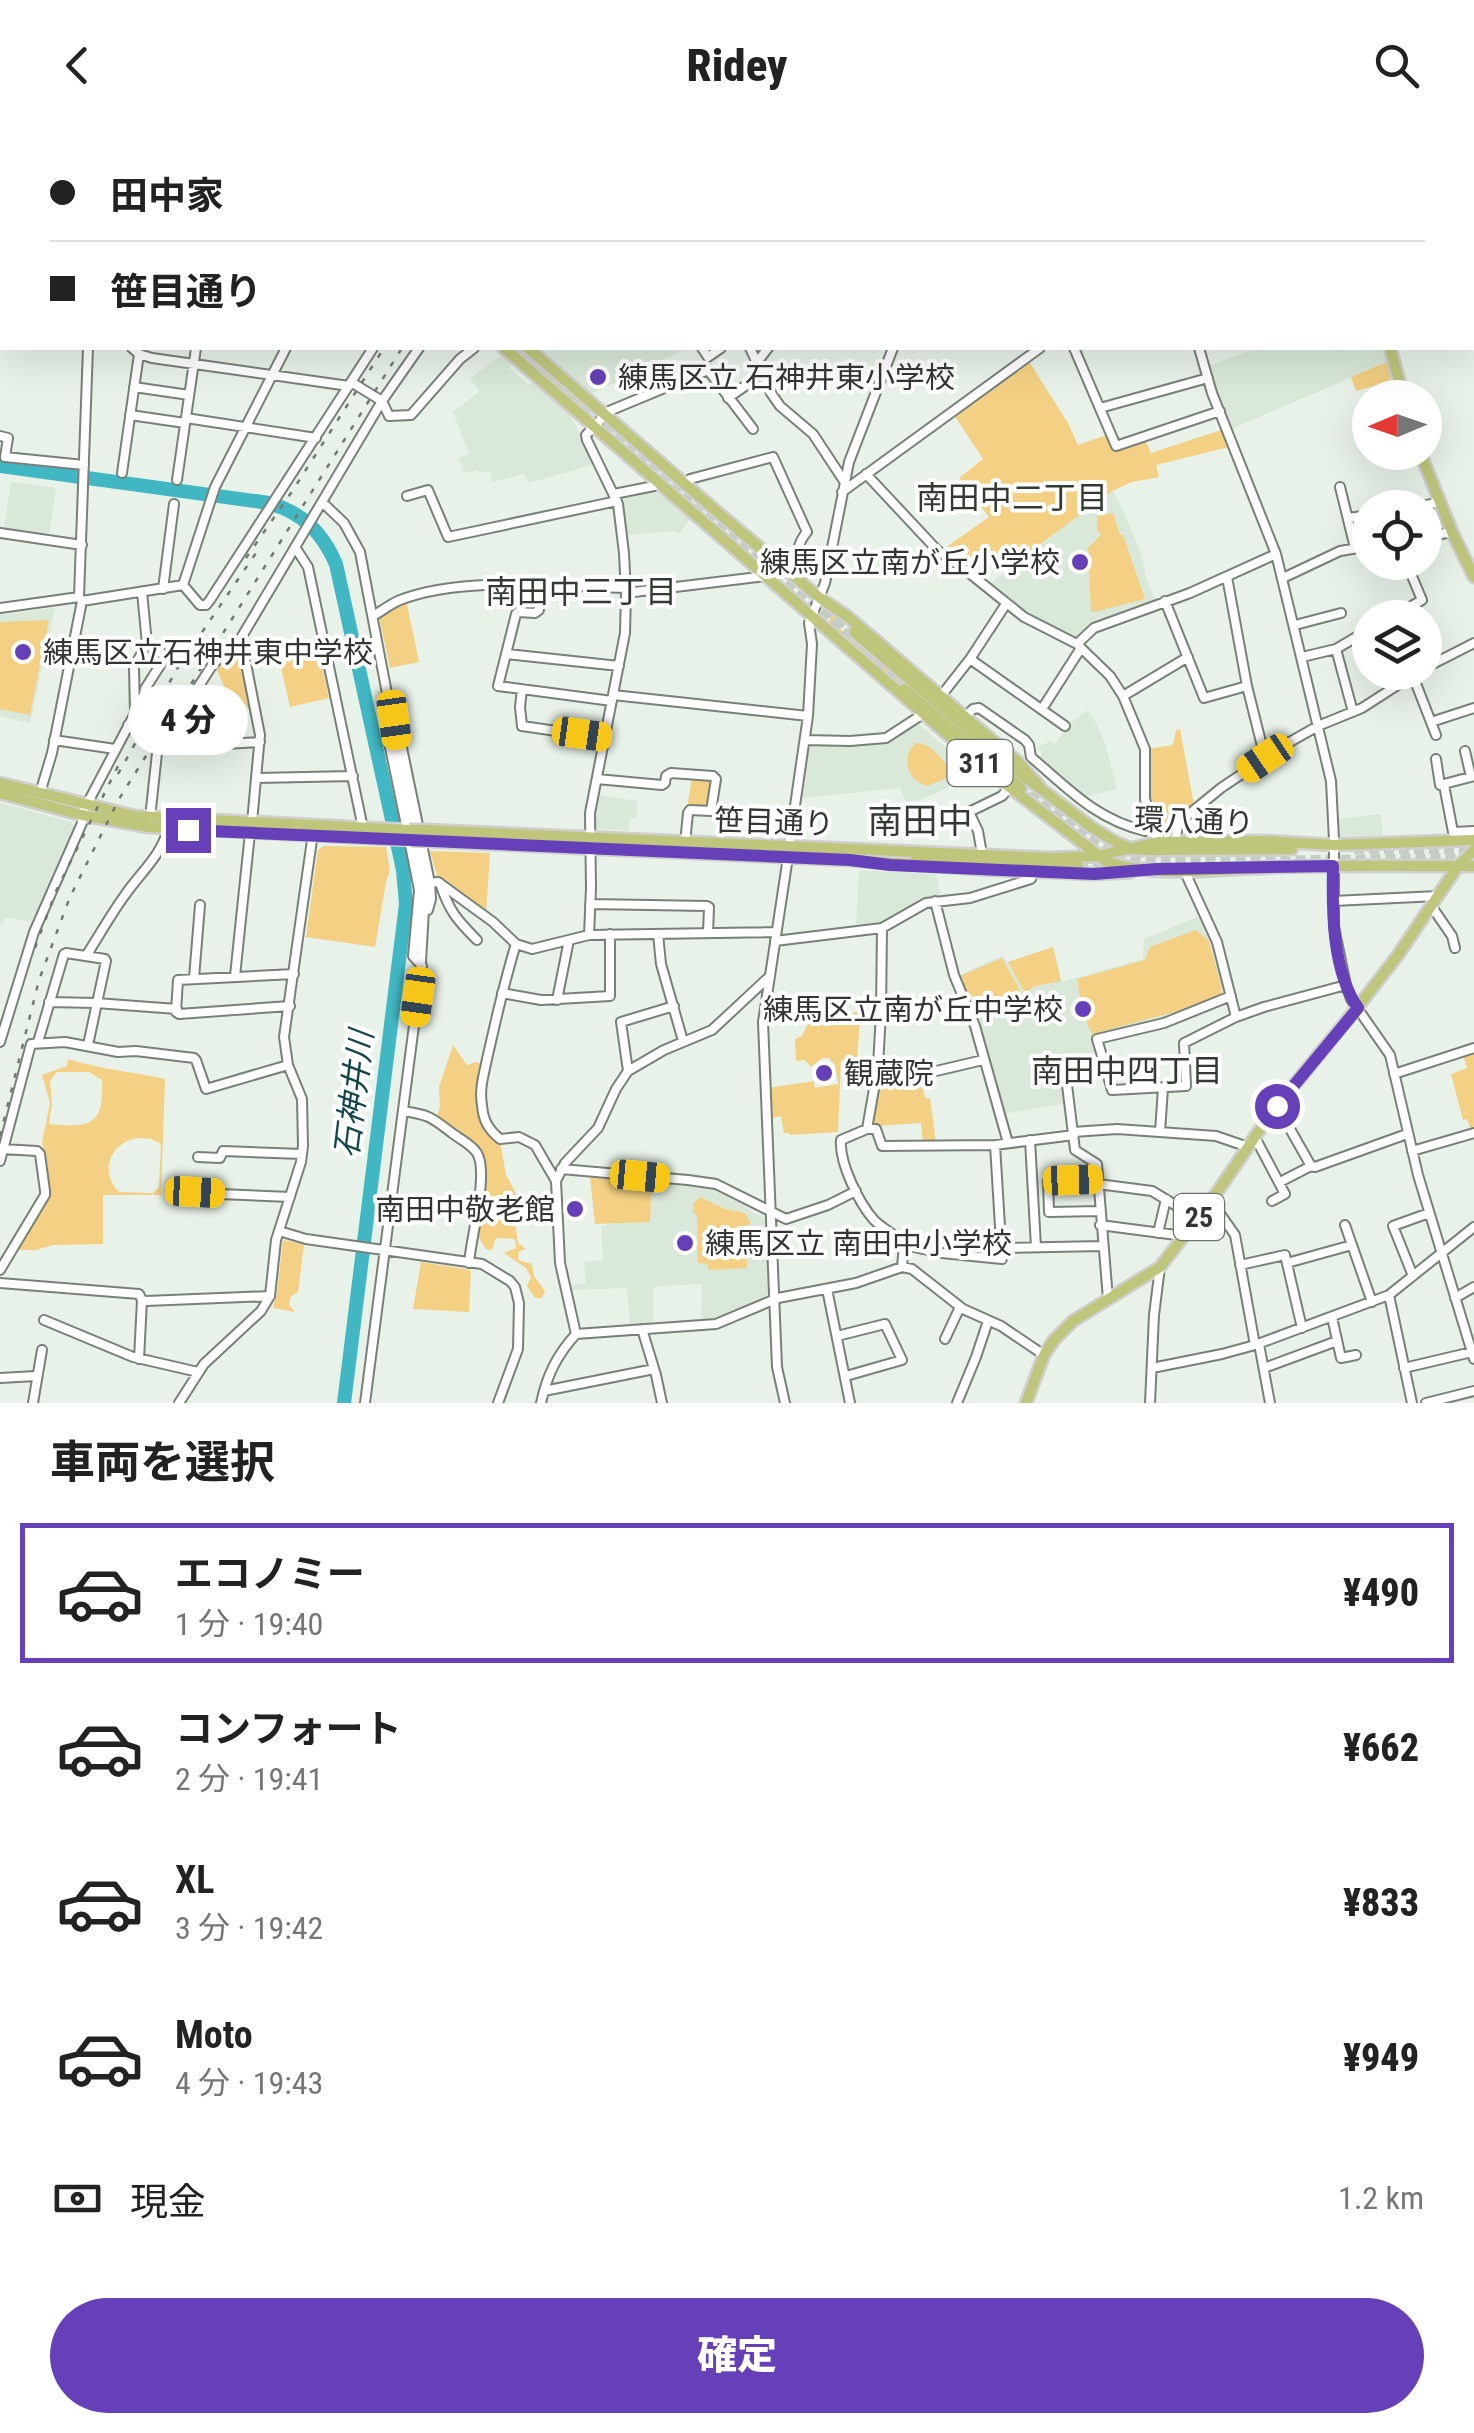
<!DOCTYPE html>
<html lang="ja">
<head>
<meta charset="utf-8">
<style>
  :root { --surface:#fff; --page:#f6f6f6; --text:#222; --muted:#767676; --line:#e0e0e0; --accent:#6540b8 }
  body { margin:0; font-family:"Roboto Condensed","Noto Sans JP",sans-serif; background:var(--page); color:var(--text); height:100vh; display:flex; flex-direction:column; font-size:38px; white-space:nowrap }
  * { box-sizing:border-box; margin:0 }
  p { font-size:32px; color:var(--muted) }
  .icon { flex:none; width:55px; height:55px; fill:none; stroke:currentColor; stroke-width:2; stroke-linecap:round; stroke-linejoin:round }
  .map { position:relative; height:1273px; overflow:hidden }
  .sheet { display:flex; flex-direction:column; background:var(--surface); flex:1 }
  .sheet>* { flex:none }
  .banner { position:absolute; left:0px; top:0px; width:1475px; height:220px; box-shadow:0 10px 40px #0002; display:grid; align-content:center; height:220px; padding:0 50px; background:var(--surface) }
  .needle { width:65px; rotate:268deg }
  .controls { position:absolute; left:1352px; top:250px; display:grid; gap:20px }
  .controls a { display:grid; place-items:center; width:90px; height:90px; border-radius:50%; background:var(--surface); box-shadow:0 10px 40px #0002; font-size:50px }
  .end { position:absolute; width:45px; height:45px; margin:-22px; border:12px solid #6540b8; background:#fff; box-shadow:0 0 0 5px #fff }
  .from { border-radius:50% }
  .bubble { position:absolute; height:70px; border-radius:35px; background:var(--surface); box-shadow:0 10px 40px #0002; font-size:32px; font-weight:800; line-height:70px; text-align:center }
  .car { position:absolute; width:30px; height:60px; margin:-30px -15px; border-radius:12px; box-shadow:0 0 8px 2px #0007; background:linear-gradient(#f5c518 24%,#345 0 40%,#f5c518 0 76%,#345 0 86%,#f5c518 0) }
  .banner b { display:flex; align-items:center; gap:35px; height:95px; font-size:38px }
  .banner b+b { border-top:2px solid var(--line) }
  .banner i { width:25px; height:25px; background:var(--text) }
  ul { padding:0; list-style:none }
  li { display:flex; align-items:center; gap:30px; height:140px; margin:0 20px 15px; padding:0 30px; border:5px solid transparent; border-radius:0px }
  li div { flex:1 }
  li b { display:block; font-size:38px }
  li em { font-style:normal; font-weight:800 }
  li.current { border-color:var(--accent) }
  li>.icon { width:90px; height:90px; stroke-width:1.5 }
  h2 { padding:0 50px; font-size:45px; line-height:120px }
  .pay { display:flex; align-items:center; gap:25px; height:110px; padding:0 50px; font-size:38px }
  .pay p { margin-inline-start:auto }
  .action { display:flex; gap:20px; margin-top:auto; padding:20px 50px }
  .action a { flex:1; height:115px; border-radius:60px; background:var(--accent); color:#fff; font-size:40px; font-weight:800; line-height:115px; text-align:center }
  header { display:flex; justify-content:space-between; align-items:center; height:130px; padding:0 50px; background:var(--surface); font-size:45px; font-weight:800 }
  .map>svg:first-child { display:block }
  .built { fill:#d9e8d9 }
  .green { fill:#f3d083; fill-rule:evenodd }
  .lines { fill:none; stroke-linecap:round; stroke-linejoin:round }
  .river { stroke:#40b7c2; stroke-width:14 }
  .major-tunnel { stroke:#c4ccc4; stroke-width:10; stroke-dasharray:10 5; stroke-linecap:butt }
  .minor-casing { stroke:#788178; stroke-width:12 }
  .major-casing { stroke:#cecfce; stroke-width:15 }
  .minor { stroke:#fff; stroke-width:8 }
  .major { stroke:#bfc67c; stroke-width:10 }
  .rail { stroke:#727872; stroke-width:2.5; stroke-dasharray:5 10; stroke-linecap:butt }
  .major-bridge-casing { stroke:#cecfce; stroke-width:15; stroke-linecap:butt }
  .major-bridge { stroke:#bfc67c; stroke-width:10 }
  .route { stroke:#6540b8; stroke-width:12 }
  .poi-dot { fill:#6540b8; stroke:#fff; stroke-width:4 }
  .labels { text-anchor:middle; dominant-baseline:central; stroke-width:8; stroke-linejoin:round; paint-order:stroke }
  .shield { fill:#fff; stroke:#707270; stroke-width:2.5 }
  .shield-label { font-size:28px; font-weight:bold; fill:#333633 }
  .poi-label { font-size:30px; fill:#333633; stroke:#fff; text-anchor:start }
  .street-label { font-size:30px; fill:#333633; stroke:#fff }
  .neighbourhood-label { font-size:32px; fill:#323a32; stroke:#fff }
  .water-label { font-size:32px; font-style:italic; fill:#13474c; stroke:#fff }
  .quarter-label { font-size:35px; fill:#323a32; stroke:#fff }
</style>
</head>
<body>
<header><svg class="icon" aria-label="back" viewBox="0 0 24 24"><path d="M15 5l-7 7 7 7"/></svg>Ridey<svg class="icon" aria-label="search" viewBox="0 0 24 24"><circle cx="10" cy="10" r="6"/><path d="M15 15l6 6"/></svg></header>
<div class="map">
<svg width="1474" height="1273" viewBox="0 0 1474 1273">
  <rect width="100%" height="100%" fill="#e8f2e8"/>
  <path class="built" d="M538,218H688L591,264Z
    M1249,218H1336L1337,221L1345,218H1383L1387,232L1229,300L1207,236L1250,221Z
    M502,225L512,233L509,238L528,254L533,253L569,283L596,334L528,353L525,344L492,352L489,340L479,344L477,340L464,343L459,328L469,324L453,282L480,261L470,249L472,247Z
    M11,352L56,358L49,407L4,399Z
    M656,359L691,389L679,403L674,401L626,405L620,369L622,365Z
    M1112,360L1124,382L1142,426L1146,448L1156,471L1092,495L1075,509L1040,493L1011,474L988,455Z
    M55,478L30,593L0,586V485Z
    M1087,580L1096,593L1105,613L1117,659L1082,667L1036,628L1042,625L1038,617L1050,611L1055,614L1069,595Z
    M916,592L970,638L973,646L907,676L900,658L801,668L808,619L813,614L849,615L888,610Z
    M597,665L638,671L636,688H630L629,701L594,699Z
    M0,673L72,692L74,697L31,792L5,787L3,794L0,793Z
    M1381,684L1383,707L1339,708L1338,689Z
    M859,740L936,744L941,767L921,771L882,794L856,797Z
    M1203,785L1213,813L1227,866L1161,891L1094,908L1104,938L1062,945L1067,973L1003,984L957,846L1002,826L1008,832L1053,817L1062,852L1143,829L1144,809Z
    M652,1051L713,1059L733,1067L754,1083L766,1089L770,1166L768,1169L715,1191H701L702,1154L653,1157V1196L630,1198L627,1158L567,1160L566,1155L586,1154L584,1132L603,1130L601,1096H606L607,1094L650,1092Z"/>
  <path class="green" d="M511,218H522L589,278L584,284Z
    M1028,230L1068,293L1078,315L1107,305L1113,321L1145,310L1151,323L1221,300L1229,317L1156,335L1159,347L1132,352L1112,361L1008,438L1001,431L996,434L987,425L970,440L941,421L989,387L959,348L983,329L954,285Z
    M1387,232L1391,251L1356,261L1351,247Z
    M1113,383L1120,405H1123L1145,469L1094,482L1091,481L1088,418L1101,405L1097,400V386Z
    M405,472L407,474L419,532L390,538L379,486L395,476Z
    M836,482L840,485L834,493L926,574L879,538L827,493Z
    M49,490L30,585L0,579V492Z
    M317,512L329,568L290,577L277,520Z
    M234,518L238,519L250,581L243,572L225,558L216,538Z
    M1180,599L1194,675L1177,692H1169L1157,699L1149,671L1148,619L1173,615L1176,600Z
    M916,613C930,613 940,627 948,636L947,648L927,656C907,651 900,626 916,613Z
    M692,648L709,649L712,653L705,679L687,678Z
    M324,716L386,717L390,741L386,752L375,817L306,807L318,720Z
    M430,721L490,723L486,783L438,749Z
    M1196,800L1209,811L1221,855V864L1178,881L1092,904L1084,886L1077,849L1145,830L1150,817Z
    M1053,817L1061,851L1035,856L1025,863L1008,832Z
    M1002,828L1022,864L974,880L960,846Z
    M855,882L860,883L866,887L860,890L857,930H841L838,1002L790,1005L788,1003H784L781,986L769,989L768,958L814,951L815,958L838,954L835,935L829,928H822L811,937L805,930L796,931L795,909L802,906L811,888L846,891Z
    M453,915L467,935L477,932L481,934C479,966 468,991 500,1011L506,1045L518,1067L497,1079L494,1086L502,1091L515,1092L518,1113L526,1119L519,1121L518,1130L532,1134L534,1146L545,1161L542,1168H535L527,1156L531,1147L526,1138L504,1123L516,1118L515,1109L496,1108L492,1120L486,1119L479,1108L477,1097L482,1028L437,987L440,976L439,957Z
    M1474,923V1000L1471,1001L1467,989L1463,990L1451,944L1467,938L1463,925Z
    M68,929C100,939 133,942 165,949L161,1065H103V1114L53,1115L36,1120H16L51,1065L42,1012L50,973L42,945L67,936ZM57,942H89L102,950C104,995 91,998 49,994L52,974L50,951ZM137,1008L151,1009L161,1014L159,1057L153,1063L119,1062C99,1042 110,1013 137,1008Z
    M883,941L903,947L921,948L925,968H930L936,1013L923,1014L921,993L876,996L870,991L879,943Z
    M590,1047L652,1051L650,1092L595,1094Z
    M700,1067L725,1079L745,1083L751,1094L746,1095L747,1138L709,1140L707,1134L698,1133L697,1085L693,1083V1074Z
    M283,1110L304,1114L298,1162L291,1166L289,1175L295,1182L273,1178L277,1163Z
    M421,1132L471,1140L469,1182L413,1179Z"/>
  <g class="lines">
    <path class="river" d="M0,336L269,373C303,383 322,402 336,434L403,740L406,774L344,1273"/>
    <path class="major-tunnel" d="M271,0L273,2
      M513,218L911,560
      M814,469L854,502
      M963,603L1053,676L1086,706L1128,726L1168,732L1474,728
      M1354,719H1474
      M1078,736L1117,734"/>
    <defs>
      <path id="minor" d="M44,0V2
        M113,0V2
        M162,0L163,2
        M347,0V1
        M571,0L574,2
        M679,0L689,2
        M1408,0L1421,2
        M512,2L514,0
        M843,2L844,0
        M977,2L978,0
        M1168,2L1169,0
        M1472,12V18
        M1472,109H1474
        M0,112L2,113
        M0,203L2,198
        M132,218L139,224L152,228L349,256
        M702,218L708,227L721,218
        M750,218L771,263L780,276L813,304L844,351
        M1074,218L1116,316L1220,281
        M1199,218L1212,263L1276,424L1331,651L1334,710V797L1346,855L1351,869L1390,925L1418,1045L1474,1229
        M758,231L768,218
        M351,252L382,271L389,286L411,285L460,229L474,218
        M134,257L189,265
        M728,268L762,244
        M1100,278L1208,248
        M130,285L185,293
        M186,288L316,308
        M0,306L8,308L5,327L84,335
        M122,343L139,224
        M866,344L938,421L963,438L1024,487L1077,514L1110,546L1123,566L1145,619V669L1158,712
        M177,350L196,218
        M685,355L690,349L773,327L807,402C795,415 797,432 796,448
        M1340,357L1355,418
        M842,362L1040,218
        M614,364L654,356L658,352
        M407,366L428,360L448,407L617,371
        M322,372L344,393L360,422L425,762L420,849L365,1273
        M1414,378L1439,372
        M1348,388L1370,385
        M0,403L82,415
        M1425,407L1452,402
        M295,417L308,437L363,698
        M1227,447L1247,556L1265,628
        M1283,448L1340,421L1370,416
        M183,455L200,475H206L210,470L373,218
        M183,455L215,357L286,218
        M540,455L539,480L535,483L518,482L516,484L498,556L612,571
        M163,459L174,374
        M142,462L147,514
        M626,463L766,446
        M82,471L183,455
        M1165,471L1204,568L1247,556
        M0,478L79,467
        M373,486C382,481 390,474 400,470C461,446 559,456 625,458
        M1391,488L1422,470L1406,432
        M1295,495L1341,483
        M241,508L260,605L252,692
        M1077,514L1094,498L1190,463L1276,424
        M1336,519L1353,582
        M507,524L619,536
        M1302,527L1336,519L1370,499
        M970,529L1065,596
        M1425,538L1474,513
        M1413,546L1436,605
        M522,559L520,577L522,596L605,608
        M613,565L808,586
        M941,566L970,529L1006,474
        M1123,566L1188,527
        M1042,579L1081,518
        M965,587L973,579L979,578L1025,610L1029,615L1031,627C1069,659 1095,689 1145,701
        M393,590L386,597L387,603L407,700
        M1431,592L1474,578
        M128,595L161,615L170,617L260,612
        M54,610L115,619
        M805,610L850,611L886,608L923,584
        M401,613L430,753L431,769L428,780
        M1465,621L1471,647
        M1436,629L1440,655L1474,646
        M257,648L353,646
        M597,649L662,655L665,653L666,646L671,643L713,646L716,649L711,681
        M1444,655L1453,702L1474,701
        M40,663L52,623L82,471L79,467L88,218
        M150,688L157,623L161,615L213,534L241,508L382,271L419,218
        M409,710L419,760L413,826L422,836
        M1175,712L1178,696L1183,689L1221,658L1288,613L1318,596L1362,578L1418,542
        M685,713L688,683L690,680L794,685
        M789,717L808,586L812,514L809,493L825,453L849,332L893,218
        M982,724L978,701L969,682L1002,666L1009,658
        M1184,740L1217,812L1236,887L1264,877L1346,855
        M430,753L438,752L493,792L516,814L532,819L589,805L776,802
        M440,753C449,781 457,790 477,810
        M935,771L954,845L975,896L1008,1013
        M1333,771L1438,766
        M590,774L707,776L709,777L708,803
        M1432,777L1452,806L1455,818
        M658,804L661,834L683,911
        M589,805L591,758L590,683L625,503L626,463L624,423L618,374L587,310L586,305L609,281L708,240L753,299
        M775,811L882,798L926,773L970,768L1031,749L1034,742
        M516,814C504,852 496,890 487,929C484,944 479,959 482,975C483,990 488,999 500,1009L519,1007L535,1015L556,1051L560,1133L576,1204L716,1194L778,1168L856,1153L902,1137L912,1139L963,1179L1001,1196L1044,1225
        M86,826C99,806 111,784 125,765C140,743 161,726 168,699
        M235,846L250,703
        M194,848L200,775
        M502,863L541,870L610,866V804
        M1231,866L1164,893L1097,909L1112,960L1186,956L1184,913L1236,887
        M557,870L569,810
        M49,872L96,873L177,879
        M290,876L179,884L176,882L178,850L294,844
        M0,912L34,802L82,693V685L86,676L143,568L145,559L164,529L163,524L147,514L134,537L135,582
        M38,912L64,824L66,823L105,829L106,831L88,915
        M878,936L909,945H919L983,930
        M1107,939L1066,947L1075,1020L1097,1034L1108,1169
        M628,941L621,892L674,876
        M1394,944L1474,918
        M1277,976L1311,1036L1315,1037L1407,1004
        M403,981C430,985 431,987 452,1003C461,1010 471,1014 477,1023C489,1043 471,1107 469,1133
        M867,999H876L882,1016L995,1015L1074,1005
        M867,999L878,936L881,883L882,798
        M867,999L841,1010C839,1033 859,1073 874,1090C884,1100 896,1104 904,1115L902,1137
        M1073,1002L1117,999L1216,1006L1248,1017
        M1160,1002L1163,958
        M1253,1008L1258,1013L1285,1064L1272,1071
        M1030,1010L1036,1117
        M1412,1021L1474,1003
        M198,1027L220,1028L223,1021L302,1024
        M0,1031L31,914L65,912L118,922L136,921L194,928L196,930L206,959L288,935
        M561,1039L688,1050L716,1054L786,1089L828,1075L856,1061
        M1097,1049L1048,1051L1049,1082L1100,1081
        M556,1051L565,1033L598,998L616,959L628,941L664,920L712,900L770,846
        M1280,1052L1311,1036
        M1098,1054L1152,1061L1198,1089
        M195,1063L290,1067
        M1211,1071L1235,1105L1255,1215
        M1100,1095L1184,1106
        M1345,1095L1372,1172
        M279,1101L306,1109L482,1134L510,1151L515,1157L519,1173L518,1219L498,1273
        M1158,1103L1166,1069
        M904,1115L942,1123L1002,1129L995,1015
        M1002,1118L1102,1116
        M1287,1133L1352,1115
        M1240,1135L1285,1125L1302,1198
        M0,1140L45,1065V1061L40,1024L37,1021L3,1019
        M1413,1146L1393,1096L1429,1083
        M0,1153L139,1164L142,1170L146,1171L270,1166
        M827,1159L850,1273
        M1389,1165L1412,1273
        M1455,1168L1474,1157
        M1332,1187L1341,1228L1356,1225
        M44,1190L133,1227L198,1242
        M642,1199L656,1245L662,1273
        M837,1206L885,1194L902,1230L846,1246
        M945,1209L960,1177
        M1259,1214L1270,1273
        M139,1229L142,1170
        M1152,1238L1222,1224L1255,1215L1389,1165L1474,1097
        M1264,1238L1337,1211
        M1404,1238L1472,1222
        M0,1248L36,1246
        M544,1261L654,1239
        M33,1273L42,1220
        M179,1273L204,1234L261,1181L270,1166L276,1110L301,1032L303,1016L302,969L288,935L284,907L313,703
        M541,1273C547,1245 557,1225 576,1204
        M785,1273L777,1237L763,892L788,727
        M957,1273L976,1227L988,1191
        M1150,1273L1154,1185L1160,1137
        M1426,1273L1474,1261"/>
      <path id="major" d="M254,0L257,2
        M278,0L281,2
        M1322,0L1323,2
        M504,218L994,645L1107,732C1157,748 1223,739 1275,737C1341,735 1408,736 1474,736
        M528,218L722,386L820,468L847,486L1018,632L1040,657
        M1390,218L1404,268
        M1420,322L1452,402L1474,447
        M854,502L1013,638L1090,696L1114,711L1131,719L1150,720L1292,719
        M904,559L1021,658
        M0,653L135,686L409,700
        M0,663L82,685L149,697L411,710
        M425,700L1051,728L1097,726L1158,712L1267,711L1334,715L1474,710
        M427,711L850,730L978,739L1093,744L1131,742
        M916,729L1078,736
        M1026,1273L1044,1225L1054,1210L1073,1191L1160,1137L1211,1071L1272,982L1357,878L1398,825L1458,736L1474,720"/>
    </defs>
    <use href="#minor" class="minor-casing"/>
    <use href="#major" class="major-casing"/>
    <use href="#minor" class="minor"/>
    <use href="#major" class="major"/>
    <path class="rail" d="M532,2L533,0
      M246,428L291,363L384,218
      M118,644L177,539L258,420
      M35,818L56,761L120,632
      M0,1006L39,850L70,767L119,669L402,218"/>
    <defs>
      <path id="major-bridge" d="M409,700H425
        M411,710L427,711"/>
    </defs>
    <use href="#major-bridge" class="major-bridge-casing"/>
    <use href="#major-bridge" class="major-bridge"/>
  </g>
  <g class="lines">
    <path class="route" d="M188,700L850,730L890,735L1094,744L1157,739L1333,736C1332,780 1332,841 1358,878L1277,976"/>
  </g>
  <g class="poi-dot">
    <circle cx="598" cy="247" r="10"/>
    <circle cx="1080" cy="432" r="10"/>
    <circle cx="23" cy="522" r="10"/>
    <circle cx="1083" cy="879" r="10"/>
    <circle cx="824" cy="943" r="10"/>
    <circle cx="575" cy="1079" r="10"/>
    <circle cx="685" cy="1113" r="10"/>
  </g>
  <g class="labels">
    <g class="shield">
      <rect x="947.5" y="610" width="65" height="46" rx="8"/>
      <rect x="1174" y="1064" width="50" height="46" rx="8"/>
    </g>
    <g class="shield-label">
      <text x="980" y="633">311</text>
      <text x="1199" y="1087">25</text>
    </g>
    <g class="poi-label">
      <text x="618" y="247">練馬区立 石神井東小学校</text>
      <text x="1060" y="432" text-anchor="end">練馬区立南が丘小学校</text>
      <text x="43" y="522">練馬区立石神井東中学校</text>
      <text x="1063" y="879" text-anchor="end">練馬区立南が丘中学校</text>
      <text x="844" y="943">観蔵院</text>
      <text x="555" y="1079" text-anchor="end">南田中敬老館</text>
      <text x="705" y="1113">練馬区立 南田中小学校</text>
    </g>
    <g class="street-label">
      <text transform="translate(1194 691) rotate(2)">環八通り</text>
      <text transform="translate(774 692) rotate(2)">笹目通り</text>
    </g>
    <g class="neighbourhood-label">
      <text x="1012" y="368">南田中二丁目</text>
      <text x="581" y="462">南田中三丁目</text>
      <text x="1127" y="941">南田中四丁目</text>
    </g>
    <g class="water-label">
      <text transform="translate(354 964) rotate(-83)">石神井川</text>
    </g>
    <g class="quarter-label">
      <text x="920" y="691">南田中</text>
    </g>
  </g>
</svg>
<div class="controls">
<a><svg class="needle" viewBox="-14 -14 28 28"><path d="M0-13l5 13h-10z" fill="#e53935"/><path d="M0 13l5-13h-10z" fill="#767676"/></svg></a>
<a><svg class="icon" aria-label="locate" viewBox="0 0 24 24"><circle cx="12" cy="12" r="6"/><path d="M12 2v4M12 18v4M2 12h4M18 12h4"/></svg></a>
<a><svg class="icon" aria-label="layers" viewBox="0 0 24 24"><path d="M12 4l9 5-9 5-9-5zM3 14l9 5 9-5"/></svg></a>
</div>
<i class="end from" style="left:1277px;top:976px"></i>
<i class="end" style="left:188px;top:700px"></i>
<div class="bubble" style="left:128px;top:555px;width:120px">4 分</div>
<i class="car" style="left:394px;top:590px;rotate:172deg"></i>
<i class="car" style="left:582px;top:604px;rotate:98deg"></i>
<i class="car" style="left:1265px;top:628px;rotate:236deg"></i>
<i class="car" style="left:418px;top:867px;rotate:188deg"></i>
<i class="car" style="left:640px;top:1046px;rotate:95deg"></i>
<i class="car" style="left:1073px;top:1050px;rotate:88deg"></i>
<i class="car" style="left:195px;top:1062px;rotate:93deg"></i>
<div class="banner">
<b><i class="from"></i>田中家</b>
<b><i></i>笹目通り</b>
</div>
</div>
<section class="sheet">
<h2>車両を選択</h2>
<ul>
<li class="current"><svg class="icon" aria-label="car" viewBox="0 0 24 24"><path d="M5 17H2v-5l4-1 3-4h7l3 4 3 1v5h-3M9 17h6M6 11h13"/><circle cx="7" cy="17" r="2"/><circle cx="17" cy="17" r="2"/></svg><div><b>エコノミー</b><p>1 分 · 19:40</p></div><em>¥490</em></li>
<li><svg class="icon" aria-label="car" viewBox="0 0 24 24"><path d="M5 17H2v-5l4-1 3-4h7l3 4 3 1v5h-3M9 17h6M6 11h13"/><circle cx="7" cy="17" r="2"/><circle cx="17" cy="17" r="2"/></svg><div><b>コンフォート</b><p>2 分 · 19:41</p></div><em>¥662</em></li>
<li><svg class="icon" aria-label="car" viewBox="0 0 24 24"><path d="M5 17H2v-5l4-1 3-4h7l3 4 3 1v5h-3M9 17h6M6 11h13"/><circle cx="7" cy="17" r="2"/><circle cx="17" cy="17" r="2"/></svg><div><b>XL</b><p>3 分 · 19:42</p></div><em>¥833</em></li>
<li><svg class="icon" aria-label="car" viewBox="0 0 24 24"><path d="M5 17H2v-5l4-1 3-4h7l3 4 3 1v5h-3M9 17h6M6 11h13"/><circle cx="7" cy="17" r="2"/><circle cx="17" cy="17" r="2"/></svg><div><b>Moto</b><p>4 分 · 19:43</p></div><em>¥949</em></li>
</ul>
<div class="pay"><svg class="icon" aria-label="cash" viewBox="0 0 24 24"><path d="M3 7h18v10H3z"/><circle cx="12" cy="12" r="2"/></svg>現金<p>1.2 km</p></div>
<div class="action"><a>確定</a></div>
</section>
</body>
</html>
